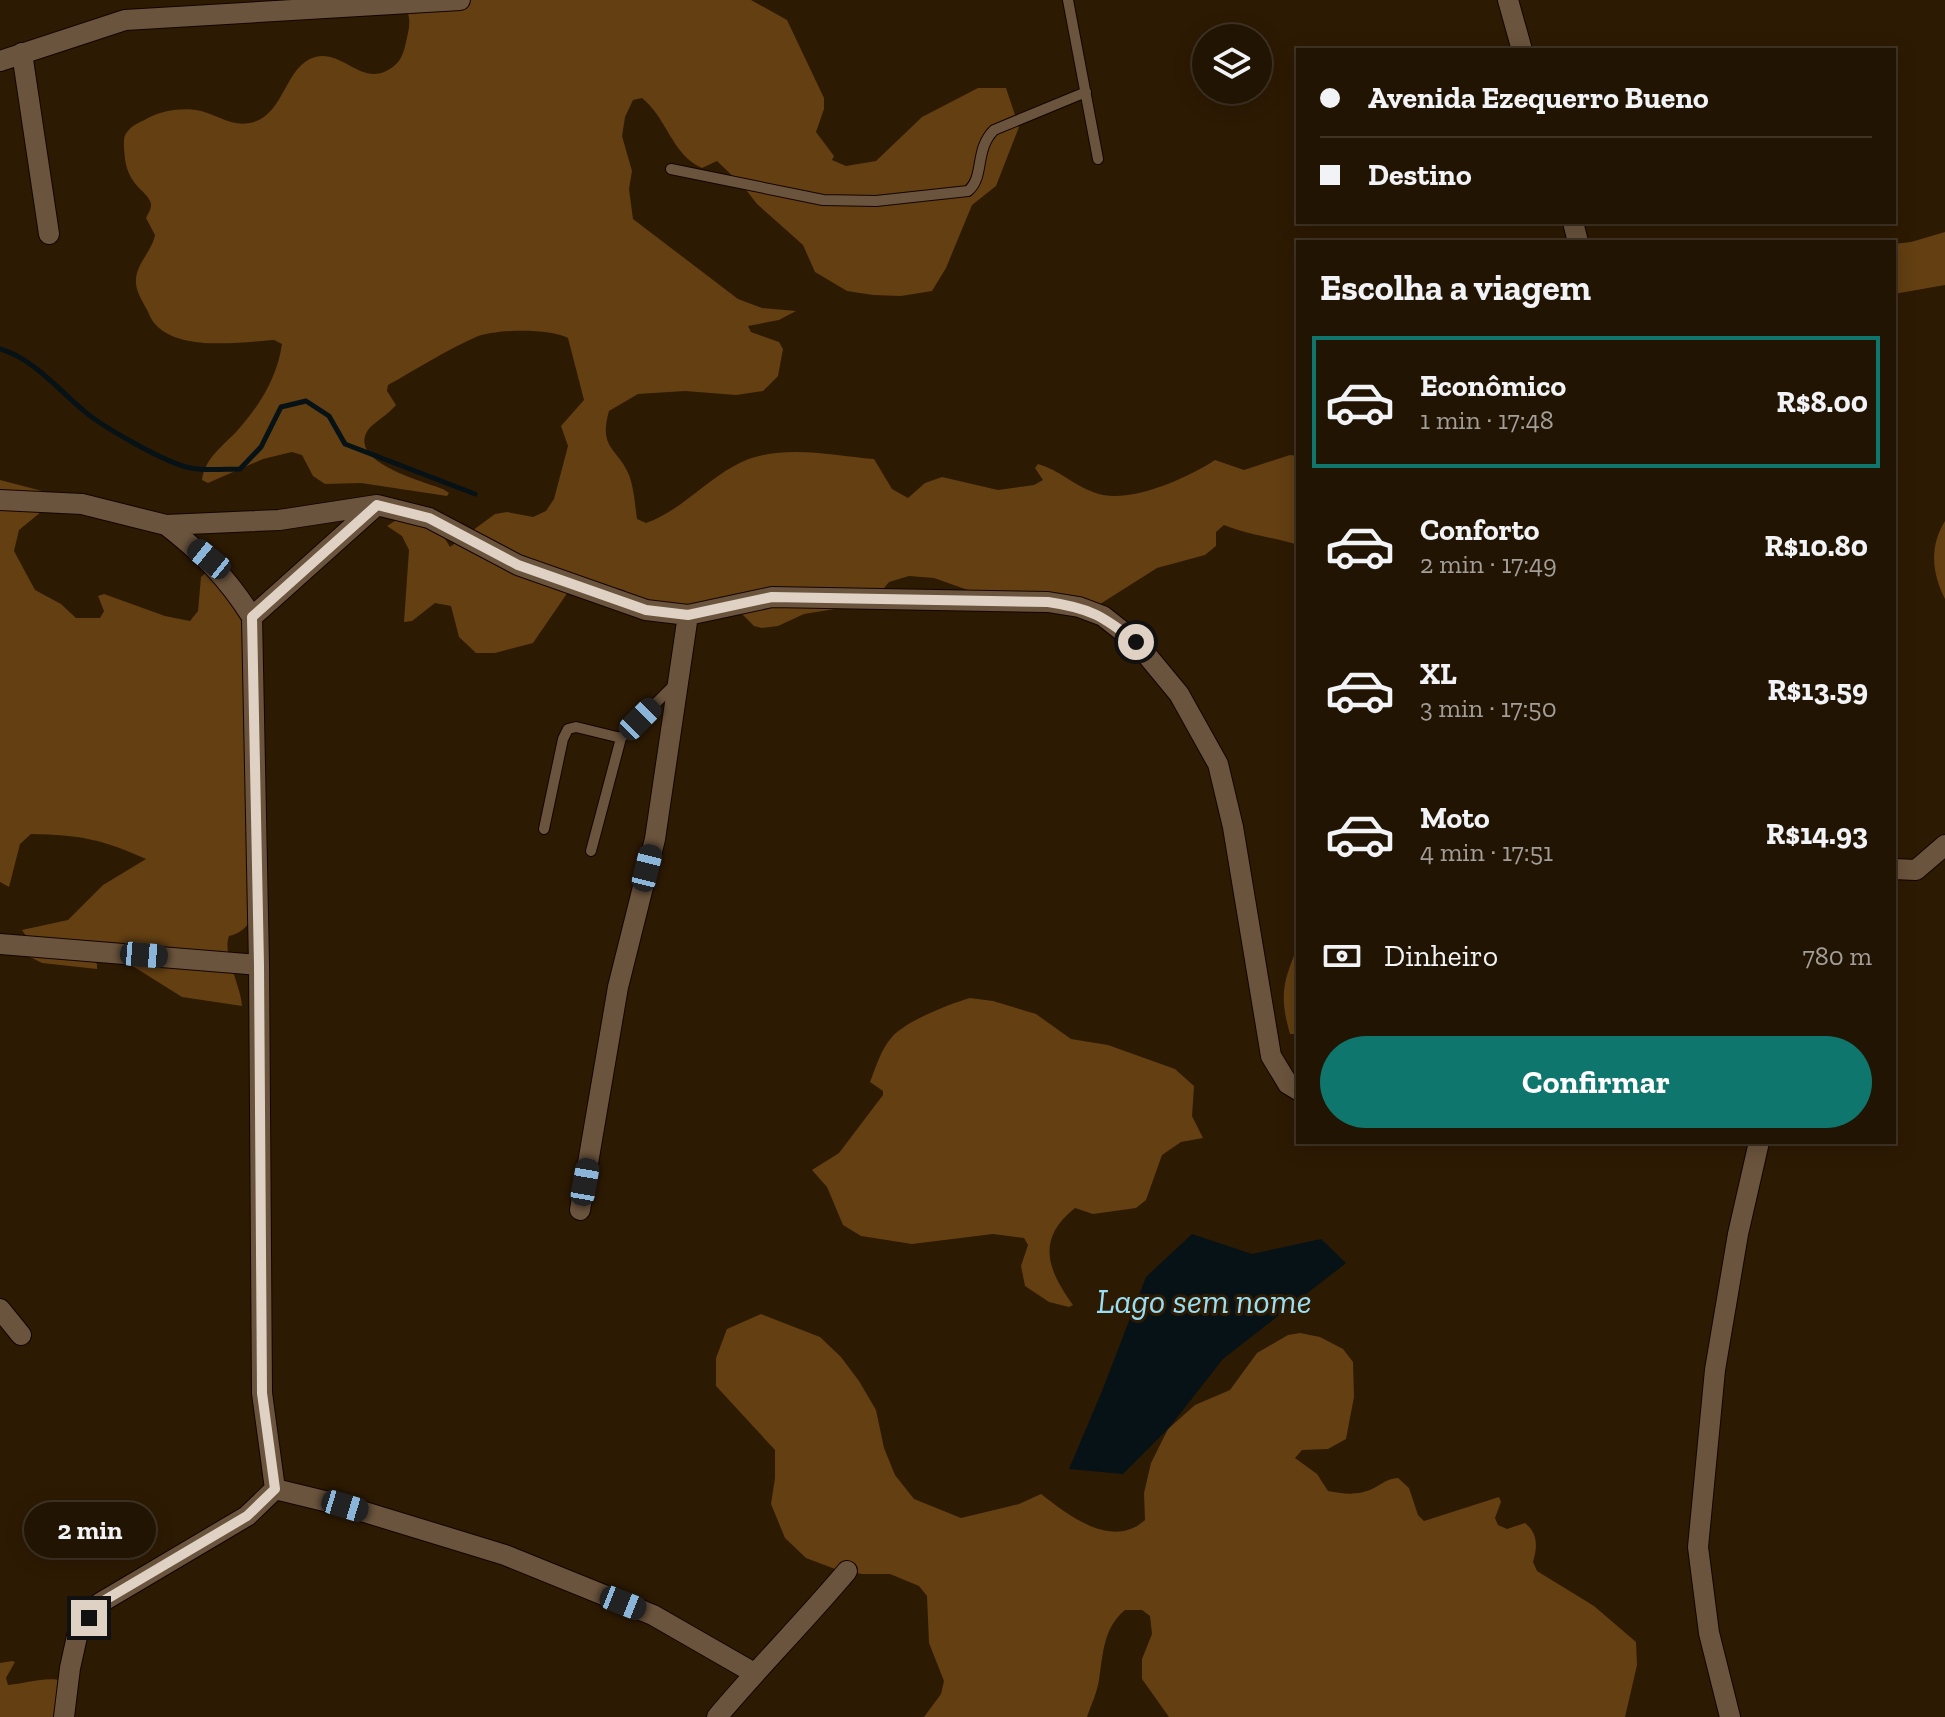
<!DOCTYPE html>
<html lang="pt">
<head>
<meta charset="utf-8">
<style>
  :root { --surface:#221402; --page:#2e2111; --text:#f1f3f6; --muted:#a29e99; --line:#3f3324; --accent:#0f766e }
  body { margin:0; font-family:"Zilla Slab",serif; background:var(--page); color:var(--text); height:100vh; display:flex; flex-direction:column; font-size:30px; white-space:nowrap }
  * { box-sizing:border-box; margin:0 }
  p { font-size:26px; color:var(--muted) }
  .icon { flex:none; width:44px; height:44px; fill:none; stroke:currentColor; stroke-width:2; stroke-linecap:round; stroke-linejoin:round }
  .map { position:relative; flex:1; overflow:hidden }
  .panel { position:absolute; left:1296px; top:240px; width:600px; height:904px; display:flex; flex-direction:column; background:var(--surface); border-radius:0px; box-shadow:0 4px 20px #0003,0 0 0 2px var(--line) }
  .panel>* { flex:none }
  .banner { position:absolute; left:1296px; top:48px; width:600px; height:176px; border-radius:0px; box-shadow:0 4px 20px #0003,0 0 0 2px var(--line); display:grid; align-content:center; height:176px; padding:0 24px; background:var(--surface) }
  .fabs { position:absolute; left:1192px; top:24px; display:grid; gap:16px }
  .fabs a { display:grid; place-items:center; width:80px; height:80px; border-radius:50%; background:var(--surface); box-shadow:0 4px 20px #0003,0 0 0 2px var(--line); font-size:40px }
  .end { position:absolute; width:36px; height:36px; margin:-18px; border:10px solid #dfd2c5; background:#111; box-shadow:0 0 0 4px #111 }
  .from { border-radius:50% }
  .bubble { position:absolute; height:56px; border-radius:28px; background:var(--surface); box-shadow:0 4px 20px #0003,0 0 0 2px var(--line); font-size:26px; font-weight:700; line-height:56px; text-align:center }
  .car { position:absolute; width:24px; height:48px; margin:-24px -12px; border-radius:10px; box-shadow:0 0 6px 2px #0007; background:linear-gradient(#222 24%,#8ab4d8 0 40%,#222 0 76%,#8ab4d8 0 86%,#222 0) }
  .banner b { display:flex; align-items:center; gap:28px; height:76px; font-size:30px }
  .banner b+b { border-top:2px solid var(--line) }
  .banner i { width:20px; height:20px; background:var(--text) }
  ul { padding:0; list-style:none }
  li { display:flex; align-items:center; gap:24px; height:132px; margin:0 16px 12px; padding:0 8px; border:4px solid transparent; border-radius:0px }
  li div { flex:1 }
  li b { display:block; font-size:30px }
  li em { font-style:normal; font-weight:700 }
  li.selected { border-color:var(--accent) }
  li>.icon { width:72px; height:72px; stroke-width:1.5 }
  h2 { padding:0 24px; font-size:36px; line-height:96px }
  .pay { display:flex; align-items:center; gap:20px; height:88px; padding:0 24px; font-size:30px }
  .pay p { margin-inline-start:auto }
  .primary-button { display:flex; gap:16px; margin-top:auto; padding:16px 24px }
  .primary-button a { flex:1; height:92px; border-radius:48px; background:var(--accent); color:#fff; font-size:32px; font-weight:700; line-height:92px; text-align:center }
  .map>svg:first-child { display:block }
  .forest { fill:#633f12 }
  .water { fill:#061216 }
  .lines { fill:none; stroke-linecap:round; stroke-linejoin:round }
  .stream { stroke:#061216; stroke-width:5 }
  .lane-casing { stroke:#140400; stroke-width:12 }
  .street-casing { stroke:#140400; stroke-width:22 }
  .secondary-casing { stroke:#140400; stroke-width:22 }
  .lane { stroke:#6b543d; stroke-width:10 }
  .street { stroke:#6b543d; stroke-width:20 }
  .secondary { stroke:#6b543d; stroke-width:20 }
  .route { stroke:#dfd2c5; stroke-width:10 }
  .labels { text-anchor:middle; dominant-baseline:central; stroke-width:6; stroke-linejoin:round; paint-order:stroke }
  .water-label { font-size:34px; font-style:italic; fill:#99dff4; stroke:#2d1a03 }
</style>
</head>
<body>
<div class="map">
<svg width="1945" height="1717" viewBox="0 0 1945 1717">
  <rect width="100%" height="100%" fill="#2d1a03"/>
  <path class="forest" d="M400,0H751L787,20L824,98V109L816,132L834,156L832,160L846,166L876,161L922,117L978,88H1006L1019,127L996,186L972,205L946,268L932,291L901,296L873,295L847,291L815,272L803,245L757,204L743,186L717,161L702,168C672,155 667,118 642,98L633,100L625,117L622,136L632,171L629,189L633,219L738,299L762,308L796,311L779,320L748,326L751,332L779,342L783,349L778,376L763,391L736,395L685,391L638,394L609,411C598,449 618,448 629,475C634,488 635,505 637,519L646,523C680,511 703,483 734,466C775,442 829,455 874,459L892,489L908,498L925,483L942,477L998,490L1034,485L1043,480L1035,468L1038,464C1060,470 1073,485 1093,492C1126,506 1186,479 1215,460L1244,470L1290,455L1298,456V545C1273,537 1248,535 1224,525L1216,532V546L1205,555L1157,568L1097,606L979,594L934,578L909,576L889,582L872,603L804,614L778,626L762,628L754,626L737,609L660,621L624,590L593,583L568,592L533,643L495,653H476L459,637L451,606L435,603L412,621L404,622L409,550L402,536L387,526L398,519L438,527L450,547L495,514L507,512L533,517L546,511L554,499L568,446L561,426L584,400L568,338C549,328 496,329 476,337C446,350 417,369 388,385L387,391L396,405C388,415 374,422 368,430C347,462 423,481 443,489L449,493L447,496L361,483L325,484L313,476L302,455L292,452L263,459L208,483L202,480C205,458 222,447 237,431C260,405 277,378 282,344L274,340C242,342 179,352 155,324C151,320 149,313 146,308C141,299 135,289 136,279C137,263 152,251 155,235L146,218C149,212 153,207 150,201C148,196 142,191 138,187C127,175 125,164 124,148C124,142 123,136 128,131C132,125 141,122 148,118C163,110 185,107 201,111C220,116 233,128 254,122C285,112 285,66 315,57C341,50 359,82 384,72C403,64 404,51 408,33C411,20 409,9 400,0Z
    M1945,232V285L1894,294V244L1911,242Z
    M0,480L46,492L41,512L19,530L14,551L35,590L61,604L76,618H100L104,611L98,596L104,594L165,616L190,621L198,611L201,577L207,572L237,599L254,645L259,892C253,912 252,931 229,936C222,954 241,985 242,1006L182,997L123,960L73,944L97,964V969L42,963L30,957V942L22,930L68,920L103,885L146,859C101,839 80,835 31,834L20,844L9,887L0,882Z
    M1945,521V599C1932,573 1929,547 1945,521Z
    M1298,946V1034H1290C1279,995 1283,982 1298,946Z
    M970,998L993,1001L1036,1014L1071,1039L1108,1045L1175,1069L1194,1086L1192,1116L1203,1138L1181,1142L1162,1155L1146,1200L1136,1208L1093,1214L1075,1208C1036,1239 1047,1269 1073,1305L1069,1307L1049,1302L1025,1286L1021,1266L1028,1245L1024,1238L993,1234L912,1244L861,1236L843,1225L827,1187L812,1170L839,1153L883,1095V1091L870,1082C876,1067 881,1049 892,1037C906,1021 949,1004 970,998Z
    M761,1314L820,1337L841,1357L859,1381L876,1410L884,1448L895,1475L914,1499L961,1518L1019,1504L1041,1494C1068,1515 1112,1550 1145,1520L1144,1493L1151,1463L1168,1429L1195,1405L1230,1390L1257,1353L1288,1335L1300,1333L1320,1337L1343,1349L1353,1362L1354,1397L1346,1439L1328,1449L1302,1450L1295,1458L1317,1474L1328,1491C1344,1494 1358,1496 1374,1488C1383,1483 1387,1479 1398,1478L1409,1488L1418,1515L1424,1521L1499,1497L1501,1502L1495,1518L1498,1525L1507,1529L1525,1523C1539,1534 1537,1548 1533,1562L1537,1571L1594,1606L1636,1642L1637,1665L1625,1717H1169L1142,1679V1659L1152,1634L1150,1616L1142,1610H1125C1103,1628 1103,1655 1099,1680C1097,1693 1091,1705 1087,1717H924L941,1694L944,1681L929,1643L927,1596L919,1586L890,1574H862L835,1569L806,1558L785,1538L771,1504L775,1478V1450L716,1386V1358L727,1329Z
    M12,1661L15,1662L6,1678L8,1685C30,1683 44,1676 65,1681L60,1717H0V1663Z"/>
  <path class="water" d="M1192,1234L1252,1254L1321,1239L1346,1263L1223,1359L1168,1429L1123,1474L1069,1469L1102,1391L1146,1277Z"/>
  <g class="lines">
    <path class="stream" d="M0,349C32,358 58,389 83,410C101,426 167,464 191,468C206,471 224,469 240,469L261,447L281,407L306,401L329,416L345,444L475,494"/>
    <defs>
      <path id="lane" d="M1068,0L1098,159
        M671,169L823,200L876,201L968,191C985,177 974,150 994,130L1086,92
        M544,829L563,739L568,729L576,727L621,738
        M591,851L621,738L675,684"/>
      <path id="street" d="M1508,0L1522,50
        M22,53L49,234
        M1573,222L1578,242
        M0,500L82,504L166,525L279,520L377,505L429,518L518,565L646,610L688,615L772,597L1048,602L1079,607L1103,616L1136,642L1179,694L1218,764L1233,827L1271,1056L1288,1084L1298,1090
        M166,525C204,555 226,576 252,617L259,965L262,1393L275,1489
        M252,617L377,505
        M1894,869L1916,870L1945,845
        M0,944L259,965
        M580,1210L618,987L655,839L688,615
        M0,1309L21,1335
        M64,1717L70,1668L78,1632L100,1603L247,1516L275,1489L345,1506L505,1555L653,1615L754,1673
        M717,1717C759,1667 805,1621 847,1571
        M1730,1717L1709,1633L1698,1547L1715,1370L1738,1234L1759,1142"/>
      <path id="secondary" d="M0,61L125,20L460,0"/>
    </defs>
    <use href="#lane" class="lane-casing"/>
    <use href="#street" class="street-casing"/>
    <use href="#secondary" class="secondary-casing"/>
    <use href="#lane" class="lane"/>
    <use href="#street" class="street"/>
    <use href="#secondary" class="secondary"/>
  </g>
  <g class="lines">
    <path class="route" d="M89,1618L100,1603L247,1516L275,1489L262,1393L259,965L252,617L377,505L429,518L518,565L646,610L688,615L772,597L1048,602C1090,608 1103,616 1136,642"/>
  </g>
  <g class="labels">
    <g class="water-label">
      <text x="1204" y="1301">Lago sem nome</text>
    </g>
  </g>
</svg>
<div class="fabs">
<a><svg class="icon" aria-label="layers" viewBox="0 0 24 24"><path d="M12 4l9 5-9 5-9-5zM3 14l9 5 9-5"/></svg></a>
</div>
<i class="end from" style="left:1136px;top:642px"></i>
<i class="end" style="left:89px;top:1618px"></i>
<div class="bubble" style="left:24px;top:1502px;width:132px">2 min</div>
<i class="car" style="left:209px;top:559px;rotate:309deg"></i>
<i class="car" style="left:640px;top:719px;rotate:45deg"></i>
<i class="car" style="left:647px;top:868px;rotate:14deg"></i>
<i class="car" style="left:144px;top:955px;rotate:95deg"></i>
<i class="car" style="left:585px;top:1182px;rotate:10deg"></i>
<i class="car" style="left:345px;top:1506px;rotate:107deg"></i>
<i class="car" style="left:623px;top:1603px;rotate:112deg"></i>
<div class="banner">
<b><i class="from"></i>Avenida Ezequerro Bueno</b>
<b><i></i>Destino</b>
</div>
<section class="panel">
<h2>Escolha a viagem</h2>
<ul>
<li class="selected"><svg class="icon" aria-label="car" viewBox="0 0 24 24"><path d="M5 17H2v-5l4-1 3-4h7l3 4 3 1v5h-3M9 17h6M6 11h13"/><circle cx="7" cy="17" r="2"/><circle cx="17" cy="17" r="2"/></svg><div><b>Econômico</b><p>1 min · 17:48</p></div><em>R$8.00</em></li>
<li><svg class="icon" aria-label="car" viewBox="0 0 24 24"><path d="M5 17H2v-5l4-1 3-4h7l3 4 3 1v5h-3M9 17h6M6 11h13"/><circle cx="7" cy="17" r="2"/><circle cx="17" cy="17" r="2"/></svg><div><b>Conforto</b><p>2 min · 17:49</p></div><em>R$10.80</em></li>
<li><svg class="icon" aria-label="car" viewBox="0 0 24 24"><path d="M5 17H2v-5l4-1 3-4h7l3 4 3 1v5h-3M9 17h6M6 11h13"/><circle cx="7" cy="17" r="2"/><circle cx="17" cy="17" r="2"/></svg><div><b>XL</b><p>3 min · 17:50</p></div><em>R$13.59</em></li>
<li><svg class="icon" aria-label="car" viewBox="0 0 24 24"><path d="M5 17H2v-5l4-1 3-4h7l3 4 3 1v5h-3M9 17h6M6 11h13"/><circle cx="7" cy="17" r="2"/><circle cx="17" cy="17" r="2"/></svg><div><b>Moto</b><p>4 min · 17:51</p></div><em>R$14.93</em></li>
</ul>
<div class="pay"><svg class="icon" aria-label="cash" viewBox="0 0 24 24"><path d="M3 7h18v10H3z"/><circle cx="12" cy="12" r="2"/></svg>Dinheiro<p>780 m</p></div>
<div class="primary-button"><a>Confirmar</a></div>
</section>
</div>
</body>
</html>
